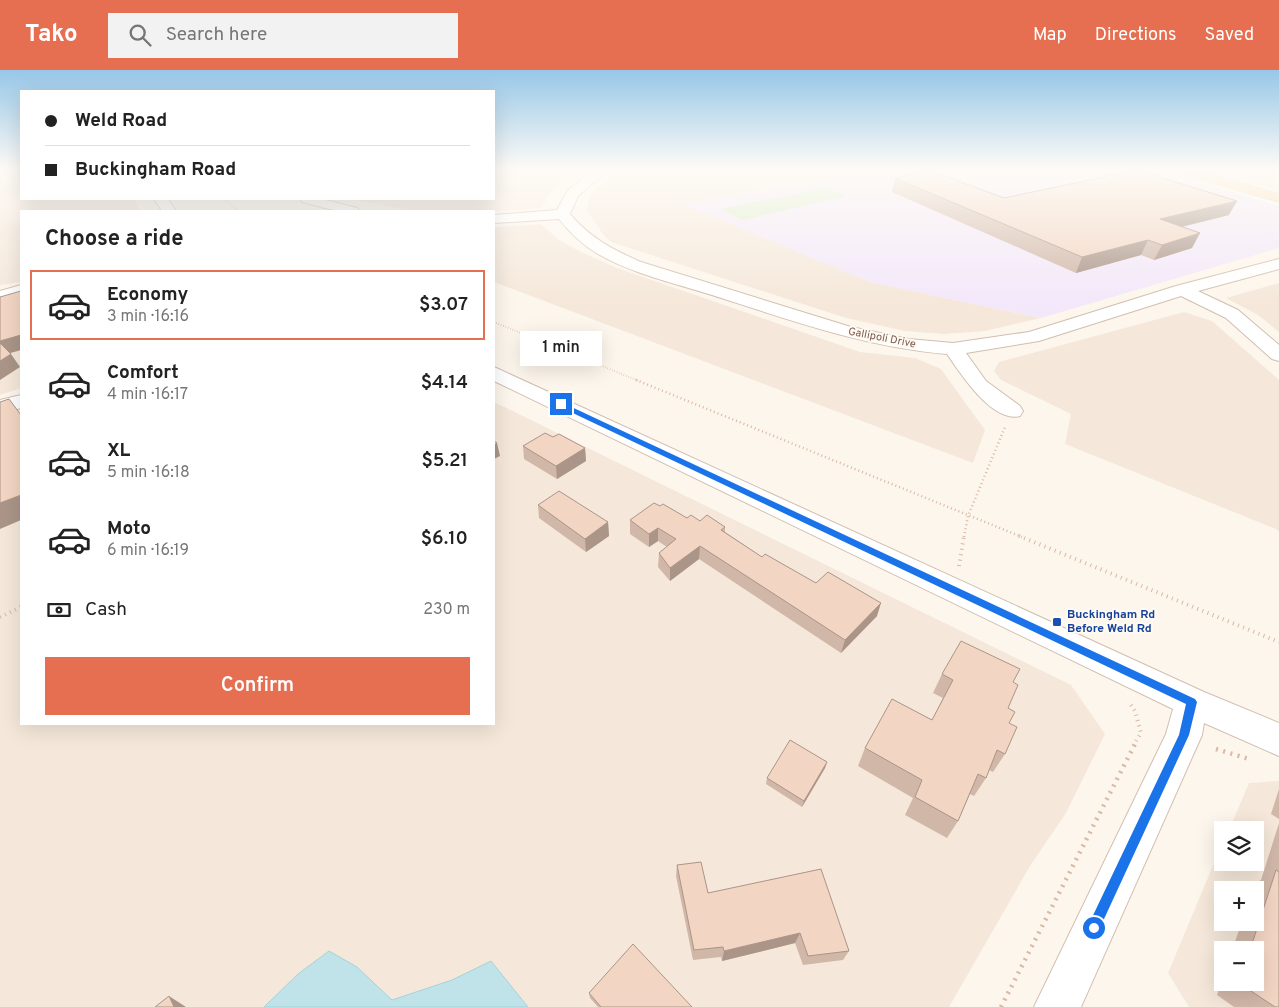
<!DOCTYPE html>
<html lang="en">
<head>
<meta charset="utf-8">
<style>
  :root { --surface:#fff; --page:#f2f2f2; --text:#222; --muted:#767676; --line:#e0e0e0; --accent:#e76f51 }
  body { margin:0; font-family:Overpass,sans-serif; background:var(--page); color:var(--text); height:100vh; display:flex; flex-direction:column; font-size:19px; white-space:nowrap }
  * { box-sizing:border-box; margin:0 }
  p { font-size:16px; color:var(--muted) }
  .icon { flex:none; width:28px; height:28px; fill:none; stroke:currentColor; stroke-width:2; stroke-linecap:round; stroke-linejoin:round }
  .map { position:relative; flex:1; overflow:hidden }
  .sheet { position:absolute; left:20px; top:140px; width:475px; height:515px; display:flex; flex-direction:column; background:var(--surface); border-radius:0px; box-shadow:0 5px 20px #0002 }
  .sheet>* { flex:none }
  .banner { position:absolute; left:20px; top:20px; width:475px; height:110px; border-radius:0px; box-shadow:0 5px 20px #0002; display:grid; align-content:center; height:110px; padding:0 25px; background:var(--surface) }
  .controls { position:absolute; left:1214px; top:751px; display:grid; gap:10px }
  .controls a { display:grid; place-items:center; width:50px; height:50px; border-radius:0px; background:var(--surface); box-shadow:0 5px 20px #0002; font-size:25px }
  .end { position:absolute; width:22px; height:22px; margin:-11px; border:6px solid #1a73e8; background:#fff; box-shadow:0 0 0 2px #fff }
  .from { border-radius:50% }
  .bubble { position:absolute; height:35px; border-radius:0px; background:var(--surface); box-shadow:0 5px 20px #0002; font-size:16px; font-weight:600; line-height:35px; text-align:center }
  .banner b { display:flex; align-items:center; gap:18px; height:48px; font-size:19px }
  .banner b+b { border-top:1px solid var(--line) }
  .banner i { width:12px; height:12px; background:var(--text) }
  ul { padding:0; list-style:none }
  li { display:flex; align-items:center; gap:15px; height:70px; margin:0 10px 8px; padding:0 15px; border:2px solid transparent; border-radius:0px }
  li div { flex:1 }
  li b { display:block; font-size:19px }
  li em { font-style:normal; font-weight:600 }
  li.current { border-color:var(--accent) }
  li>.icon { width:45px; height:45px; stroke-width:1.5 }
  h2 { padding:0 25px; font-size:22px; line-height:60px }
  .pay { display:flex; align-items:center; gap:12px; height:55px; padding:0 25px; font-size:19px }
  .pay p { margin-inline-start:auto }
  .cta { display:flex; gap:10px; margin-top:auto; padding:10px 25px }
  .cta a { flex:1; height:58px; border-radius:0px; background:var(--accent); color:#fff; font-size:20px; font-weight:600; line-height:58px; text-align:center }
  header { display:flex; align-items:center; gap:30px; box-sizing:border-box; height:70px; padding:0 25px; background:var(--accent); color:#fff }
  header strong { font-size:24px }
  nav { display:flex; gap:28px; margin-inline-start:auto; font-size:18px }
  .search { width:350px; height:45px; background:var(--page); display:flex; align-items:center; gap:12px; box-sizing:border-box; padding:0 18px; border-radius:0px; color:var(--muted); font-size:19px }
  .map>svg:first-child { display:block }
  .residential { fill:#f5e8da; fill-rule:evenodd }
  .education { fill:#f3e8fa }
  .green { fill:#d8ecc9 }
  .water { fill:#bfe3e8; stroke:#a5d3da }
  .lines { fill:none; stroke-linecap:round; stroke-linejoin:round }
  .minor-casing { stroke:#d1beb0; stroke-width:2 }
  .major-casing { stroke:#dad1cd; stroke-width:2 }
  .path-far3 { stroke:#d9b8a5; stroke-width:2; stroke-dasharray:0.5 2; stroke-linecap:butt }
  .path-far2 { stroke:#d9b8a5; stroke-width:2.5; stroke-dasharray:1 3; stroke-linecap:butt }
  .path-far1 { stroke:#d9b8a5; stroke-width:4; stroke-dasharray:1 4.5; stroke-linecap:butt }
  .path { stroke:#d9b8a5; stroke-width:4.5; stroke-dasharray:2 5.5; stroke-linecap:butt }
  .minor { fill:#fff; fill-rule:evenodd }
  .major { fill:#fbd9a5; fill-rule:evenodd }
  .wall { fill:#d1b7a8 }
  .shaded-wall { fill:#aa9588 }
  .building { fill:#f3d5c3; stroke:#aa9588 }
  .route { fill:#1a73e8 }
  .transit-dot { fill:#1a4fb4; stroke:#fffaf3; stroke-width:2 }
  .labels { text-anchor:middle; dominant-baseline:central; stroke-width:4; stroke-linejoin:round; paint-order:stroke }
  .far-street-label { font-size:11px; fill:#7a5c4d; stroke:#fffaf3 }
  .transit-label { font-size:12px; font-weight:bold; fill:#164399; stroke:#fffaf3; text-anchor:start }
</style>
</head>
<body>
<header>
<strong>Tako</strong>
<div class="search"><svg class="icon" aria-label="search" viewBox="0 0 24 24"><circle cx="10" cy="10" r="6"/><path d="M15 15l6 6"/></svg>Search here</div>
<nav><a>Map</a><a>Directions</a><a>Saved</a></nav>
</header>
<div class="map">
<svg width="1279" height="937" viewBox="0 0 1279 937">
  <rect width="100%" height="100%" fill="#fdf6ec"/>
  <path class="residential" d="M494,99H581L561,112L548,125L542,138L492,141H412L350,129H494Z
    M621,99H880L683,134L870,212L1041,248L985,261L944,264L905,261L846,248L611,172L602,163L587,140L591,123Z
    M1204,99H1279V121Z
    M21,104V129H135L139,141H21V212L0,215V109Z
    M541,154L559,170L581,182L617,198L860,282L915,288L941,299L985,360L973,393L494,212V157Z
    M1279,213V262L1258,245L1226,228Z
    M21,230V318L0,325V236Z
    M1184,242L1212,251L1279,310V462L1276,459L1065,374L1071,344L1001,310L994,301L999,292Z
    M494,332L1071,615L1105,664L1066,743L1030,796L949,937H0V348L12,344H21V654H494Z
    M1279,711V937H1189L1168,903L1222,774V792H1255V760H1229L1249,713ZM1222,820H1255V852H1222ZM1222,880H1255V912H1222Z"/>
  <path class="education" d="M880,99H1154L1279,136V178L1041,248L870,212L682,134Z"/>
  <path class="green" d="M827,117L847,126L742,150L721,139Z"/>
  <path class="water" d="M329,881L357,897L392,930L452,910L491,891L528,937H264L298,904Z"/>
  <g class="lines">
    <defs>
      <path id="minor" d="M0,99H10L0,106Z
        M594,99H609L578,126L570,144C589,167 613,180 641,192L851,257L909,269L953,273L1029,262L1176,216L1279,189V199L1198,221L1238,240L1279,275V291L1272,289L1226,248L1181,226L1039,271L966,283L986,311L1020,336L1023,341L1020,346C992,353 961,304 947,284C865,277 790,250 712,225C674,213 633,204 598,184C583,175 570,163 559,149L494,153V145L557,140L568,120Z
        M154,129H168L176,141H162Z
        M300,129H322L357,138L359,141H337L302,132Z
        M21,215V225L0,231V221Z
        M494,297L1204,622L1279,653V686L1204,653L1202,665L1081,937H1034L1166,664L1173,639L494,311Z
        M21,325V338L0,344V330Z"/>
      <path id="major" d="M1174,99H1194L1279,124V132L1176,102Z"/>
    </defs>
    <use href="#minor" class="minor-casing"/>
    <use href="#major" class="major-casing"/>
    <path class="path-far3" d="M224,129L239,141
      M494,252L639,311"/>
    <path class="path-far2" d="M636,310L1022,467
      M964,467L968,446L1005,357"/>
    <path class="path-far1" d="M1019,466L1279,572
      M959,496L964,466
      M0,547L21,537
      M1131,635L1135,641L1141,663L1136,671"/>
    <path class="path" d="M1216,679L1249,689
      M1001,937L1137,670"/>
    <use href="#minor" class="minor"/>
    <use href="#major" class="major"/>
  </g>
  <path class="wall" d="M895,108L1004,128L1229,145L1181,157L1192,178L1154,190L1141,185L1076,203L892,122Z
    M553,367L585,378L586,391L557,409L524,389L523,376Z
    M538,435L608,452L609,466L586,482L539,448Z
    M660,436L687,448L725,457V462L762,487L816,513L877,546L841,583L699,489L670,511L658,497L659,483L667,477L658,471L649,477L630,464V450Z
    M942,604L1013,612L1008,638L1009,653L1005,684L993,702L989,700L986,708L974,726L970,724L958,751L947,768L905,745L913,728L858,696L865,678L932,650L943,628L933,623Z
    M827,692L825,698L802,737L766,714L767,708Z
    M1279,719V749L1271,744Z
    M1279,753V937H1234L1217,925L1222,910V912H1255V880H1232L1242,852H1255V820H1253L1255,814L1261,810Z
    M677,795L708,823L849,881L843,890L803,895L795,873L722,891L721,887L693,890L676,806Z
    M589,923L692,937H598L590,928Z"/>
  <path class="shaded-wall" d="M1237,131L1229,145L1153,164L1160,149Z
    M1200,163L1192,178L1154,190L1162,175Z
    M1148,170L1141,185L1076,203L1082,187Z
    M21,265V280L7,284L0,273V271Z
    M11,284L20,297L0,310V291Z
    M497,373L500,386L494,389V375Z
    M585,378L586,391L557,409L556,396Z
    M21,425V450L0,459V433Z
    M608,452L609,466L586,482L585,469Z
    M658,458V471L649,477V464Z
    M700,476L699,489L670,511V498Z
    M881,533L877,546L841,583L845,570Z
    M827,692L825,698L802,737L804,731Z
    M800,863L795,873L722,891L724,881Z
    M169,926L186,937H174Z"/>
  <path class="building" d="M1137,100L1237,131L1160,149L1200,163L1162,175L1148,170L1082,187L895,108L931,101L1004,128Z
    M21,221V265L0,271V227Z
    M0,273L11,284L0,291Z
    M9,329L21,345V425L0,433V332Z
    M545,363L553,367L559,364L585,378L556,396L523,376Z
    M494,371L497,373L494,375Z
    M559,421L608,452L585,469L538,435Z
    M654,433L660,436L663,434L687,448L691,445L700,451L707,445L725,457L721,460L762,487L765,484L816,513L828,502L881,533L845,570L700,476L670,498L659,483L676,469L658,458L649,464L630,450Z
    M961,571L1020,599L1013,612L1018,615L1008,638L1015,642L1009,653L1017,657L1005,684L997,680L986,708L978,704L958,751L915,727L922,710L865,678L892,629L932,650L953,610L942,604Z
    M790,670L827,692L804,731L767,708Z
    M701,792L708,823L821,799L849,881L808,886L800,863L724,881L723,877L694,880L677,795Z
    M1276,800L1279,802V937H1275L1239,913V912H1255V880H1250Z
    M633,874L692,937H601L589,923Z
    M169,926L174,937H155Z"/>
  <linearGradient id="sky" x2="0" y2="1"><stop stop-color="#97c7e8"/><stop offset="0.43" stop-color="#fefbf6"/><stop offset="1" stop-color="#fefbf6" stop-opacity="0"/></linearGradient>
  <rect width="1279" height="231" fill="url(#sky)"/>
  <path class="route" d="M558,333H563L1195,629L1197,632L1189,665L1098,862L1094,864L1089,862L1087,858L1179,665L1186,634L558,336Z"/>
  <rect class="transit-dot" x="1052" y="547" width="10" height="10" rx="2.5"/>
  <g class="labels">
    <g class="far-street-label">
      <text transform="translate(882 268) rotate(11)">Gallipoli Drive</text>
    </g>
    <g class="transit-label">
      <text x="1067" y="545">Buckingham Rd<tspan x="1067" dy="14">Before Weld Rd</tspan></text>
    </g>
  </g>
</svg>
<div class="controls">
<a><svg class="icon" aria-label="layers" viewBox="0 0 24 24"><path d="M12 4l9 5-9 5-9-5zM3 14l9 5 9-5"/></svg></a>
<a>+</a>
<a>−</a>
</div>
<i class="end from" style="left:1094px;top:858px"></i>
<i class="end" style="left:561px;top:334px"></i>
<div class="bubble" style="left:520px;top:261px;width:82px">1 min</div>
<div class="banner">
<b><i class="from"></i>Weld Road</b>
<b><i></i>Buckingham Road</b>
</div>
<section class="sheet">
<h2>Choose a ride</h2>
<ul>
<li class="current"><svg class="icon" aria-label="car" viewBox="0 0 24 24"><path d="M5 17H2v-5l4-1 3-4h7l3 4 3 1v5h-3M9 17h6M6 11h13"/><circle cx="7" cy="17" r="2"/><circle cx="17" cy="17" r="2"/></svg><div><b>Economy</b><p>3 min · 16:16</p></div><em>$3.07</em></li>
<li><svg class="icon" aria-label="car" viewBox="0 0 24 24"><path d="M5 17H2v-5l4-1 3-4h7l3 4 3 1v5h-3M9 17h6M6 11h13"/><circle cx="7" cy="17" r="2"/><circle cx="17" cy="17" r="2"/></svg><div><b>Comfort</b><p>4 min · 16:17</p></div><em>$4.14</em></li>
<li><svg class="icon" aria-label="car" viewBox="0 0 24 24"><path d="M5 17H2v-5l4-1 3-4h7l3 4 3 1v5h-3M9 17h6M6 11h13"/><circle cx="7" cy="17" r="2"/><circle cx="17" cy="17" r="2"/></svg><div><b>XL</b><p>5 min · 16:18</p></div><em>$5.21</em></li>
<li><svg class="icon" aria-label="car" viewBox="0 0 24 24"><path d="M5 17H2v-5l4-1 3-4h7l3 4 3 1v5h-3M9 17h6M6 11h13"/><circle cx="7" cy="17" r="2"/><circle cx="17" cy="17" r="2"/></svg><div><b>Moto</b><p>6 min · 16:19</p></div><em>$6.10</em></li>
</ul>
<div class="pay"><svg class="icon" aria-label="cash" viewBox="0 0 24 24"><path d="M3 7h18v10H3z"/><circle cx="12" cy="12" r="2"/></svg>Cash<p>230 m</p></div>
<div class="cta"><a>Confirm</a></div>
</section>
</div>
</body>
</html>
